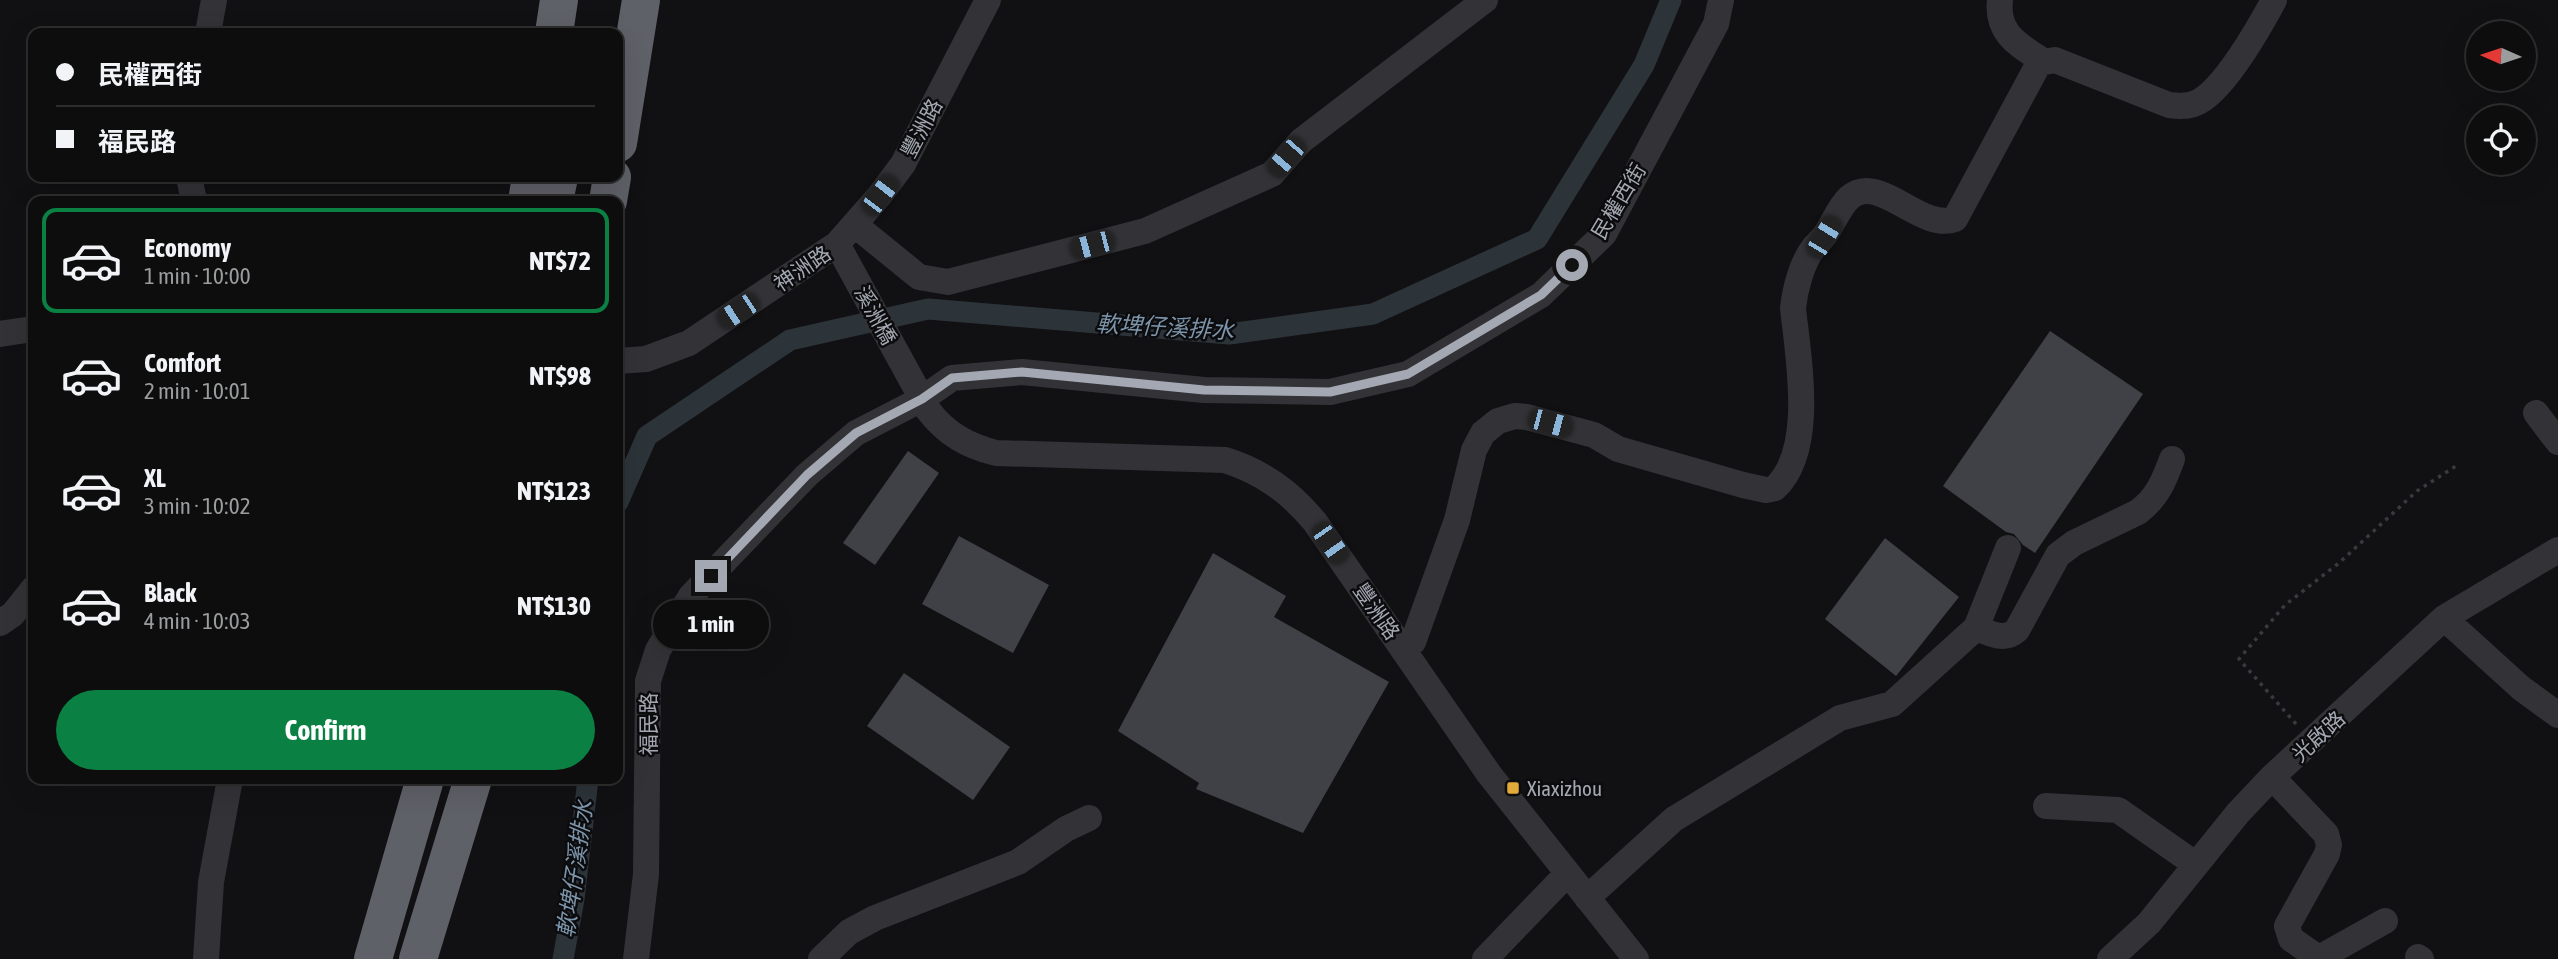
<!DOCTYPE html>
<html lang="en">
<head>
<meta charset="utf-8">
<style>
  :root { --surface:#0d0d0e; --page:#161617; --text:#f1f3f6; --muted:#9a9c9e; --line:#2d2d2e; --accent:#0b8043 }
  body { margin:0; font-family:"Asap Condensed","Noto Sans TC",sans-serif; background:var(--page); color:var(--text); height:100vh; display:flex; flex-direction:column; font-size:26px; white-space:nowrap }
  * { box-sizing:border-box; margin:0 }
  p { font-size:23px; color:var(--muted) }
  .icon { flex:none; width:38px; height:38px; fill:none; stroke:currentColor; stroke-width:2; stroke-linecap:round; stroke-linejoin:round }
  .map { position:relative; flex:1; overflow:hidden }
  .panel { position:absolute; left:28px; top:196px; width:595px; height:588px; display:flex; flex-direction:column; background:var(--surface); border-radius:14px; box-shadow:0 7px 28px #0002,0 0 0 2px var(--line) }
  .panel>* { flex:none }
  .guide { position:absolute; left:28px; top:28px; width:595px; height:154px; border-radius:14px; box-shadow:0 7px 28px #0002,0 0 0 2px var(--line); display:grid; align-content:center; height:154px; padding:0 28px; background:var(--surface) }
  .needle { width:46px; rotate:273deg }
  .tools { position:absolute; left:2466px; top:21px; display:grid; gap:14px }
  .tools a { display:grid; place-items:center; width:70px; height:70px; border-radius:50%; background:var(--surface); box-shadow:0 7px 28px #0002,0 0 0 2px var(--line); font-size:35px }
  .end { position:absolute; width:32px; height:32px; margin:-16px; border:9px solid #a4a8b2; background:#111; box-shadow:0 0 0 4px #111 }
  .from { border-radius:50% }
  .bubble { position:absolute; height:49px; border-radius:24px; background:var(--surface); box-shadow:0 7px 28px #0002,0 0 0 2px var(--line); font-size:23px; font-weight:700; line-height:49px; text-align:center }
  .car { position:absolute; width:21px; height:42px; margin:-21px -10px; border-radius:9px; box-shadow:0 0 5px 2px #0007; background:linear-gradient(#222 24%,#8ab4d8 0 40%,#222 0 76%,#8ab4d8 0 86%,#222 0) }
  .guide b { display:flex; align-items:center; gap:24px; height:66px; font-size:26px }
  .guide b+b { border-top:2px solid var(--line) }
  .guide i { width:18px; height:18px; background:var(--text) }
  ul { padding:12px 0 0; list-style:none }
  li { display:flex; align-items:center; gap:21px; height:105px; margin:0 14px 10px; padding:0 14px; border:4px solid transparent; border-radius:14px }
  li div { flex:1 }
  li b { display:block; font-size:26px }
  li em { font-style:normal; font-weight:700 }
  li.selected { border-color:var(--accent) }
  li>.icon { width:63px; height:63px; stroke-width:1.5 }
  .cta { display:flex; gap:14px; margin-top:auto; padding:14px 28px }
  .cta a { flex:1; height:80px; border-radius:42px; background:var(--accent); color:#fff; font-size:28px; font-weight:700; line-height:80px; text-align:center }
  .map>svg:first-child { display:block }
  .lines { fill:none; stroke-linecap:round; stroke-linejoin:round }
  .stream { stroke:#2c343a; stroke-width:6 }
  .canal { stroke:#2c343a; stroke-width:21 }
  .building { fill:#404146 }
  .path { stroke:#393a3e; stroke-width:3.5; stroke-dasharray:3.5 5; stroke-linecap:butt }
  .minor { stroke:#333337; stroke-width:26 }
  .highway { stroke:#5f6168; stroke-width:38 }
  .route { stroke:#a4a8b2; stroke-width:9 }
  .poi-dot { fill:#e3aa39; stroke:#0c0c0e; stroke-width:2.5 }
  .labels { text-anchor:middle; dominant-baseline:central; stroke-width:5; stroke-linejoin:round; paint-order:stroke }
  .street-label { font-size:21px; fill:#a4a8b2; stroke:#0c0c0e }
  .poi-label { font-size:21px; fill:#a4a8b2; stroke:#0c0c0e; text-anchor:start }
  .water-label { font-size:23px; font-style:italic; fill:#7d95ab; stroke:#0c0c0e }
</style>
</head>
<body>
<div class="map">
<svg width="2558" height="959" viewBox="0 0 2558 959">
  <rect width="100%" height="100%" fill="#111113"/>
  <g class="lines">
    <path class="stream" d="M618,497L619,500"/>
    <path class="canal" d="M618,502L647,436L790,340L928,309L1229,334L1373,314L1537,239L1644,65L1671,0
      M563,959L574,899L588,779"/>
  </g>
  <path class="building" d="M2050,331L2143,394L2035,553L2023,545L2014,534L2006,532L1943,486Z
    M908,451L939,473L875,565L843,543Z
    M959,536L1049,585L1013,653L922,604Z
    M1885,538L1959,597L1896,676L1825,619Z
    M1213,553L1286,596L1274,617L1389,682L1303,833L1196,789L1199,783L1118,731Z
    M904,673L1010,747L973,800L867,726Z"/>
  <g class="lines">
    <path class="path" d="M2296,724L2239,659L2285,605L2339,563L2417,491L2459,464"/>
    <path class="minor" d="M2000,0C1996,34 2019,45 2043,61
      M208,33L214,0
      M189,177L194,201
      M855,225L919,277L948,282L1145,231L1272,174L1301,141L1485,0
      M837,244L928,410C946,434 968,446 996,453L1225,460C1263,472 1290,492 1315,522L1489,774L1636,959
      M0,334L33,329
      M618,361L646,359L689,343L837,244L880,195L903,164L988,0
      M2536,413L2558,442
      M2444,618L2521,688L2558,715
      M0,623L13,614L33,589
      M1976,628C1991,633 2004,642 2017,630L2058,555L2074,543L2138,512C2157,498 2164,481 2172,459
      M1403,648L1413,642L1457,520L1474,450L1483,433L1498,421L1515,416L1527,417L1594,435L1618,449L1743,485L1766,490L1775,488C1816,450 1798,357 1793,308C1795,289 1802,262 1814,247C1818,243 1822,239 1825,235C1833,224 1839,207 1849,198C1879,171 1920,232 1955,219L2039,63L2055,60L2169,105C2178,106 2187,107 2196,103C2223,92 2260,26 2274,0
      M2272,777L2326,834L2329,845L2327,854L2287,926L2291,939L2320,959
      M2046,806L2118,810L2195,864
      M1587,898L1674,819L1840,718L1892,704L1976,628L2008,548
      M2418,957L2421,959
      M2319,958L2385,921
      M206,959L211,882L230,779
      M636,959L646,874L648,681L658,650L691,596L807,475L856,433L922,399L952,378L1022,372L1204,390L1330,392L1408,374L1541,295L1604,234L1716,24L1721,0
      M821,959L849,932L875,918L1018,862L1066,829L1089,818
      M1485,959L1567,874
      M2110,959L2149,923L2238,813L2272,777L2444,618L2558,550"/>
    <path class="highway" d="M554,33L559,0
      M618,143L641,0
      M527,201L531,177
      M554,201L559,177
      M608,201L612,177
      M373,959L425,779
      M418,959L473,779"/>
  </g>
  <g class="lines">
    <path class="route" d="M711,576L807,475L856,433L922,399L952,378L1022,372L1204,390L1330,392L1408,374L1541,295L1572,265"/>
  </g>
  <rect class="poi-dot" x="1506" y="781" width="14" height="14" rx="3.5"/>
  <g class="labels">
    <g class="street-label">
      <text transform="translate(921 128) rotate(-62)">豐洲路</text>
      <text transform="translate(1618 201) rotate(-59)">民權西街</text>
      <text transform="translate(802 268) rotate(-34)">神洲路</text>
      <text transform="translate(876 315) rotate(61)">溪洲橋</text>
      <text transform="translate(1377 611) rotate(55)">豐洲路</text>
      <text transform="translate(648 724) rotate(-90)">福民路</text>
      <text transform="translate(2318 736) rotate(-43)">光啟路</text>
    </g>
    <g class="poi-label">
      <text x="1527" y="788">Xiaxizhou</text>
    </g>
    <g class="water-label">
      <text transform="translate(1165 327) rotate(3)">軟埤仔溪排水</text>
      <text transform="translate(575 869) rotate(-82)">軟埤仔溪排水</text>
    </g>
  </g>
</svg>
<div class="tools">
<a><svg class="needle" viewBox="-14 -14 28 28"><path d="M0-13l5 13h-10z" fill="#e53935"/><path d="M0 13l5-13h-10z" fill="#9a9c9e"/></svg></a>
<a><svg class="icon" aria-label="locate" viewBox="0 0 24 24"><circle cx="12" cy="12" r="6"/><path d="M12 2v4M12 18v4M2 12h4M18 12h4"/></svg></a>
</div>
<i class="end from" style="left:1572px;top:265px"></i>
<i class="end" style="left:711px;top:576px"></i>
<div class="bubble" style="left:653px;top:600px;width:116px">1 min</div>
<i class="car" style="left:1286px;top:157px;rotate:221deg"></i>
<i class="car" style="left:880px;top:195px;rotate:37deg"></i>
<i class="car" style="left:1824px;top:237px;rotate:31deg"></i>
<i class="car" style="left:1092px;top:245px;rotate:255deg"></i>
<i class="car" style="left:738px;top:311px;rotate:237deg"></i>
<i class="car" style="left:1550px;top:423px;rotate:105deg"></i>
<i class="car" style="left:1330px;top:543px;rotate:145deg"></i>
<div class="guide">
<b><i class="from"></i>民權西街</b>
<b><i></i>福民路</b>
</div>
<section class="panel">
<ul>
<li class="selected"><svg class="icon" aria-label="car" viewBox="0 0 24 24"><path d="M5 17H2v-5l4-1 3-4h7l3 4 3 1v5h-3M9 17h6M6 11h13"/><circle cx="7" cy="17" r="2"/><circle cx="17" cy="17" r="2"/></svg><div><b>Economy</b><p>1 min · 10:00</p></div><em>NT$72</em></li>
<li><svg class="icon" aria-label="car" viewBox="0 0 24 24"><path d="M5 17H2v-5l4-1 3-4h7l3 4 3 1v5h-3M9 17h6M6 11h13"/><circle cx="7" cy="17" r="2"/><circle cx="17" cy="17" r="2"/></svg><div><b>Comfort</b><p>2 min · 10:01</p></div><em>NT$98</em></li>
<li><svg class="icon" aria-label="car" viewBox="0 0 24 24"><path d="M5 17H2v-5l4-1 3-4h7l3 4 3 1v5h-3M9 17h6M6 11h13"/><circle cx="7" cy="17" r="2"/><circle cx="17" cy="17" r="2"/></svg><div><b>XL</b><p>3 min · 10:02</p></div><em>NT$123</em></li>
<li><svg class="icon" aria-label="car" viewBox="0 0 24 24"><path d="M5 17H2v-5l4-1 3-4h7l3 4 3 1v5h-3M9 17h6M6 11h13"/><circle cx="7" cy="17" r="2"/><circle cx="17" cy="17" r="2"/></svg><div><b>Black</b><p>4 min · 10:03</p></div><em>NT$130</em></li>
</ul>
<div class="cta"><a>Confirm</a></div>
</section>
</div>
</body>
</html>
